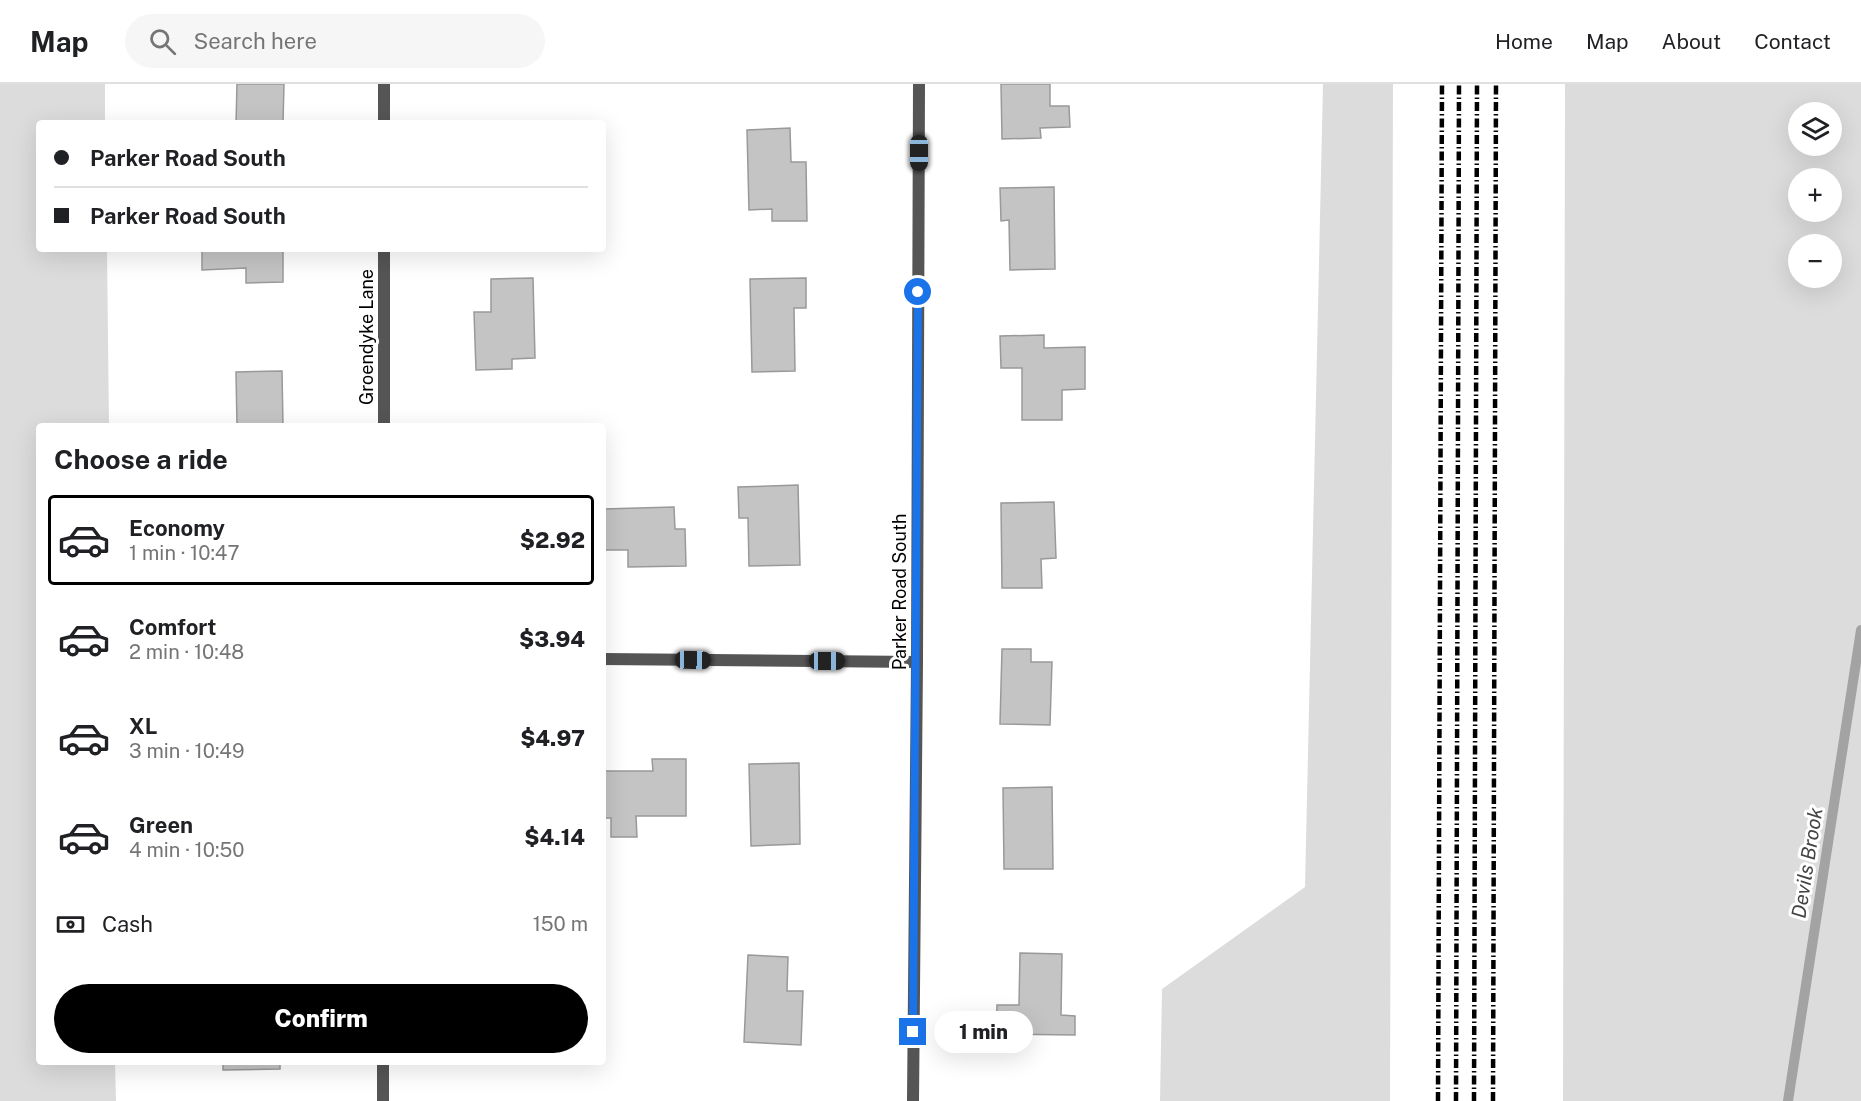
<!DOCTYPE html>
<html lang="en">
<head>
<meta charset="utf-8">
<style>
  :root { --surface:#fff; --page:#f6f6f6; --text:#202124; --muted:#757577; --line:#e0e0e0; --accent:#000 }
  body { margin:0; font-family:"Public Sans",sans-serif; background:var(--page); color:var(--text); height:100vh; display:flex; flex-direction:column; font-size:22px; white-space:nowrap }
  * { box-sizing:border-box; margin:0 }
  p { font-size:20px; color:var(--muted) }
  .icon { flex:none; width:33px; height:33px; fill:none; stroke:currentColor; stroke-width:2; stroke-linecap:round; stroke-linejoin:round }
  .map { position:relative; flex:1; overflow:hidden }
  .drawer { position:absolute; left:36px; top:339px; width:570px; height:642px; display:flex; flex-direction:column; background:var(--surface); border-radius:6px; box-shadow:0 6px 24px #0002 }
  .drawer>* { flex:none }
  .banner { position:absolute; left:36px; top:36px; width:570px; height:132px; border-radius:6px; box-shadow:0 6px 24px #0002; display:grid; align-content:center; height:132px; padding:0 18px; background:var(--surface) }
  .fabs { position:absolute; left:1788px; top:18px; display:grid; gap:12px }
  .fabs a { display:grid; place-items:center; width:54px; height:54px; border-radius:50%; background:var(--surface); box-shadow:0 6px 24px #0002; font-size:30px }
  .end { position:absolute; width:27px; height:27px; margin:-14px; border:8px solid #1a73e8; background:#fff; box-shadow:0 0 0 3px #fff }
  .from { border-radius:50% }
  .bubble { position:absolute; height:42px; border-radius:21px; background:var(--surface); box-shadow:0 6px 24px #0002; font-size:20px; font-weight:800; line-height:42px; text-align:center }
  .car { position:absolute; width:18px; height:36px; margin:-18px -9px; border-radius:8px; box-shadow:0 0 4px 2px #0007; background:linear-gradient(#222 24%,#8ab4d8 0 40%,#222 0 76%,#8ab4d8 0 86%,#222 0) }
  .banner b { display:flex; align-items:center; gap:21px; height:57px; font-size:22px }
  .banner b+b { border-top:2px solid var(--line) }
  .banner i { width:15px; height:15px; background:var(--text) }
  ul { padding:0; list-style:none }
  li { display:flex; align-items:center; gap:18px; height:90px; margin:0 12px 9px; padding:0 6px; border:3px solid transparent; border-radius:6px }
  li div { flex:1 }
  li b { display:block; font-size:22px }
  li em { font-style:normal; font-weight:800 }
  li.active { border-color:var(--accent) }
  li>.icon { width:54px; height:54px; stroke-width:1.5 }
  h2 { padding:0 18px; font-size:27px; line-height:72px }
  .pay { display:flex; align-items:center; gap:15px; height:66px; padding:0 18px; font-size:22px }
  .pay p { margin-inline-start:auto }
  .button { display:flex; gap:12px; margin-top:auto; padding:12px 18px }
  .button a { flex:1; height:69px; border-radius:36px; background:var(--accent); color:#fff; font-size:24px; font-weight:800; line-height:69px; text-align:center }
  header { display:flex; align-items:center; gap:36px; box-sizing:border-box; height:84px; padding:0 30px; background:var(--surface); border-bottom:2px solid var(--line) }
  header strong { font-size:28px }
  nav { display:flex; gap:33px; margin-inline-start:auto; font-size:21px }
  .search { width:420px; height:54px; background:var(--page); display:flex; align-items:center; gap:15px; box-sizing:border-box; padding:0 21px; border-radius:33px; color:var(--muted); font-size:22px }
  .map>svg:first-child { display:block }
  .green { fill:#dcdcdc; fill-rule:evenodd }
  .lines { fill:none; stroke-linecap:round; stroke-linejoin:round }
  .stream { stroke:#a3a3a3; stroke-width:10 }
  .building { fill:#c4c4c4; stroke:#999; stroke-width:1.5 }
  .minor { stroke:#555; stroke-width:12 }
  .rail { stroke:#000; stroke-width:4.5; stroke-dasharray:9 3 1.5 3; stroke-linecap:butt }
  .route { stroke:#1a73e8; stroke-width:8 }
  .labels { text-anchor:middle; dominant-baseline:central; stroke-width:6; stroke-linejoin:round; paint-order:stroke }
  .street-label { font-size:18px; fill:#000; stroke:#fff }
  .water-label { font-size:20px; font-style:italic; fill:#444; stroke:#fff }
</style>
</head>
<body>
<header>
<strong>Map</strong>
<div class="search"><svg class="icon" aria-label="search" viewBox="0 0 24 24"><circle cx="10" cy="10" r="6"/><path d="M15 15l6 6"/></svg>Search here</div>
<nav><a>Home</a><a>Map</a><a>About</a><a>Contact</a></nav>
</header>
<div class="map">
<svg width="1861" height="1017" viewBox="0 0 1861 1017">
  <rect width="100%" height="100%" fill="#fff"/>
  <path class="green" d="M0,0H105V39H39V165H107L109,342H39V978H115L116,1017H0Z
    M1323,0H1393L1390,1017H1160L1162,905L1305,803Z
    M1565,0H1861V1017H1563ZM1798,28H1832V62H1798ZM1832,94V128H1798V94ZM1798,160H1832V194H1798Z"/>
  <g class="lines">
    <path class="stream" d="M1788,1017L1861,546"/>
  </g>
  <path class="building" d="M237,0H284L283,39H236Z
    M1001,0H1050V22H1069L1070,43L1040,44L1041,54L1002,55Z
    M790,44L791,78H806L807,137H772V125L749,126L747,46Z
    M1054,103L1055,185L1010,186L1009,136L1001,137L1000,104Z
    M202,165H283V198L246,199V184L202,186Z
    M533,194L535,274L512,275V285L476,286L474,228H491V195Z
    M806,194V224H794L795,287L752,288L750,195Z
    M1044,251V264L1085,263V305L1062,306V336H1022V284H1001L1000,252Z
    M282,287L283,342H237L236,288Z
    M798,401L800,481L749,482L748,434H739L738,403Z
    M1054,418L1056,474L1041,475L1042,504H1002L1001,419Z
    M674,423L675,445H685L686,482L628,483V466H603V425Z
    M1002,565H1031V578H1052L1050,641L1000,640Z
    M652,675H686V732H636L637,753H611V734H603V687H653Z
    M799,679L800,760L751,762L749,680Z
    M1052,703L1053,785H1004L1003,704Z
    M1020,869L1062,870L1061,931L1075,932V951L996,950L997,921H1019Z
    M748,871L788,873L787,907H803L801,961L744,958Z
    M223,978H280V985L223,986Z"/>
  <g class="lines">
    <path class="minor" d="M384,39V0
      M384,342V165
      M603,575L917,578
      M383,1017V978
      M913,1017L917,578L919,0"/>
    <path class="rail" d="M1438,1017L1442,0
      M1456,1017L1459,0
      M1474,1017L1477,0
      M1493,1017L1496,0"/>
  </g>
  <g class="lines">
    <path class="route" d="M913,948L918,208"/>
  </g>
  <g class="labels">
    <g class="street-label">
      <text transform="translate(366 253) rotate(-90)">Groendyke Lane</text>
      <text transform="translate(899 508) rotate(-90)">Parker Road South</text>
    </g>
    <g class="water-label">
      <text transform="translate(1807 779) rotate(-81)">Devils Brook</text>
    </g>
  </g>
</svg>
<div class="fabs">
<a><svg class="icon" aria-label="layers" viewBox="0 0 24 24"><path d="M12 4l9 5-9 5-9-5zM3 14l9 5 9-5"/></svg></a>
<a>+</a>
<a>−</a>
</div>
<i class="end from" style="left:918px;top:208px"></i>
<i class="end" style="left:913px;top:948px"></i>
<div class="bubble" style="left:934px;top:927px;width:99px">1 min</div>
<i class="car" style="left:919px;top:69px;rotate:180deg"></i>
<i class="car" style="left:693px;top:576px;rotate:91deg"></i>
<i class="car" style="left:827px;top:577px;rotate:90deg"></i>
<div class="banner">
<b><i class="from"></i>Parker Road South</b>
<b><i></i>Parker Road South</b>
</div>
<section class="drawer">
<h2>Choose a ride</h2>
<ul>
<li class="active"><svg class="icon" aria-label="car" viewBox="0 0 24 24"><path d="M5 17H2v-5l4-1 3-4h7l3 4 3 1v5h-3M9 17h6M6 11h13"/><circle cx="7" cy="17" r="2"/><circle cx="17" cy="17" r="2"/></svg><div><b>Economy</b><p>1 min · 10:47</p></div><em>$2.92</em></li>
<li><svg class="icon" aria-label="car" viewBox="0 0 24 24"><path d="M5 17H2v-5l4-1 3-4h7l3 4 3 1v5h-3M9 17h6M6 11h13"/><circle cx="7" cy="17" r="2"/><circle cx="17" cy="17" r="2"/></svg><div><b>Comfort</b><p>2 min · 10:48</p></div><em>$3.94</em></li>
<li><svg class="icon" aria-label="car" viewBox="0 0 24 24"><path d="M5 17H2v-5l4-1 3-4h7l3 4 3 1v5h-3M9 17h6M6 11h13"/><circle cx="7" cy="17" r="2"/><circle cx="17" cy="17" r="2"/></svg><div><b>XL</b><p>3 min · 10:49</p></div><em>$4.97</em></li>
<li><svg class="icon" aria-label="car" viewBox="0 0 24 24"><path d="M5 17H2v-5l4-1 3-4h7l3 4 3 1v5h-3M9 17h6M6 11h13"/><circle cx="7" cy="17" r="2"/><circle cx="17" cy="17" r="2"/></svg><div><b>Green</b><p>4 min · 10:50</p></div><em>$4.14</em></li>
</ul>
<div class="pay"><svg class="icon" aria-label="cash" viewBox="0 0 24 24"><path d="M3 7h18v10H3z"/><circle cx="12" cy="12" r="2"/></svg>Cash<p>150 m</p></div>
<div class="button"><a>Confirm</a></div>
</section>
</div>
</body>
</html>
